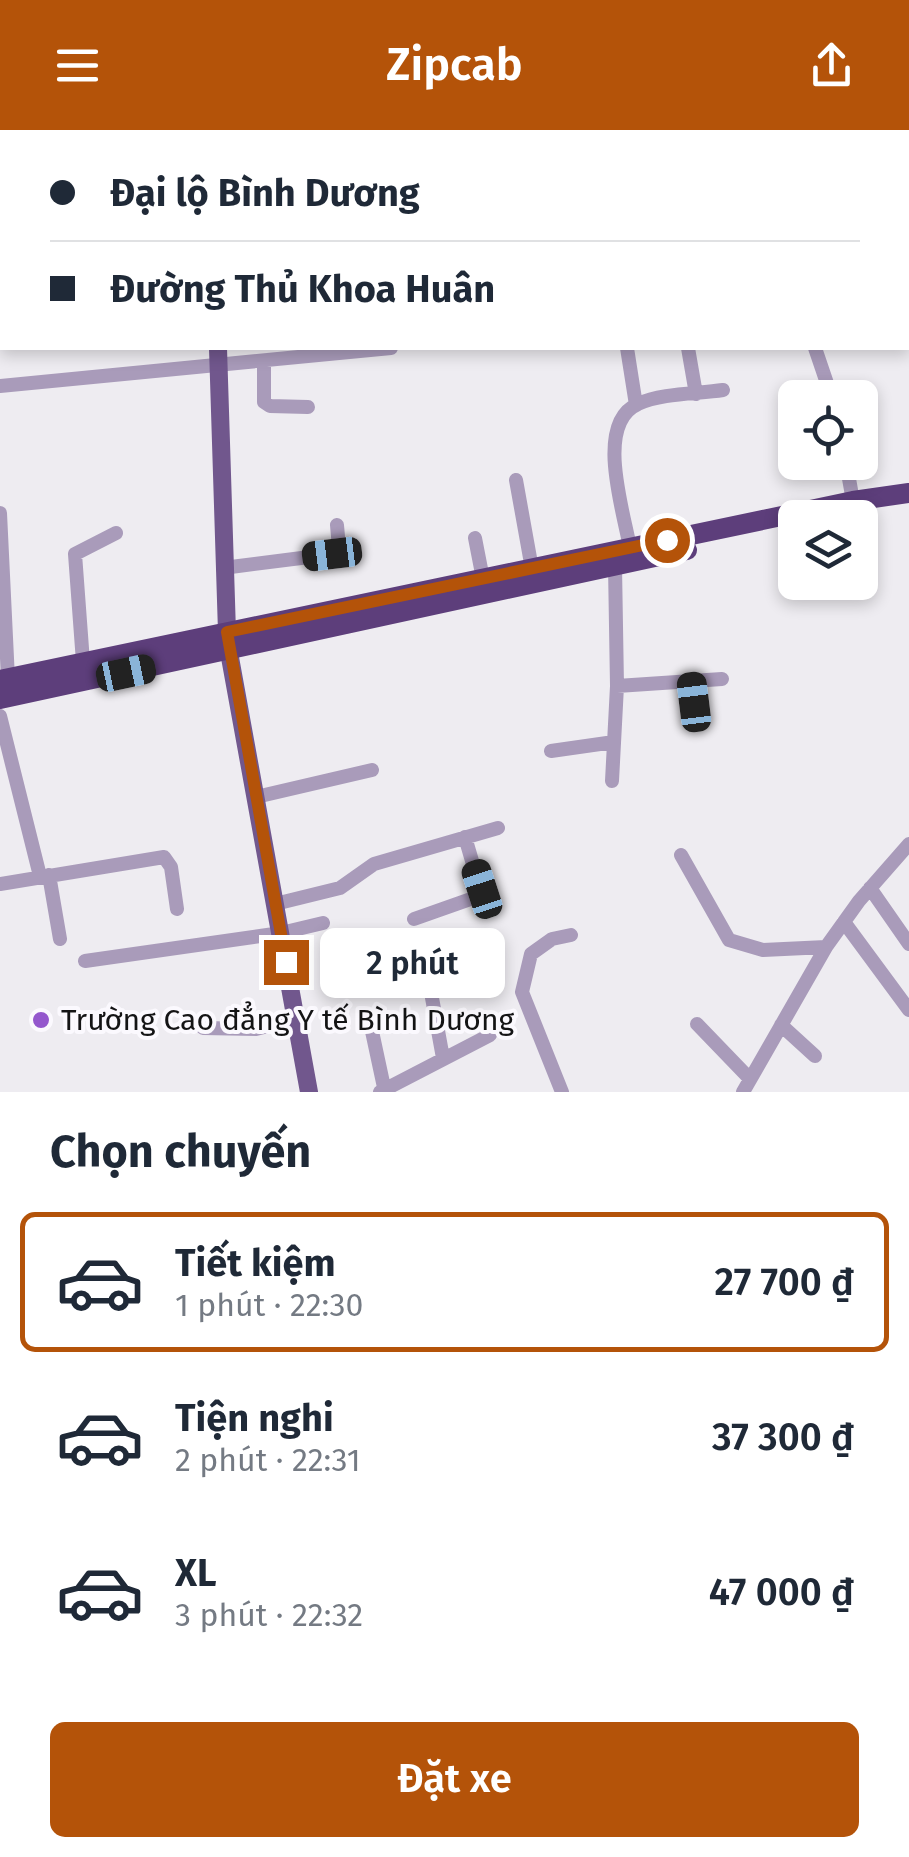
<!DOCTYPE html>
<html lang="vi">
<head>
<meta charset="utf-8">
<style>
  :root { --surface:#fff; --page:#f2f2f3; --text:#1f2937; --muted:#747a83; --line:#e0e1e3; --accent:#b45309 }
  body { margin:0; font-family:"Fira Sans",sans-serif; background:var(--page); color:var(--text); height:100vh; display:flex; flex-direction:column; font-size:38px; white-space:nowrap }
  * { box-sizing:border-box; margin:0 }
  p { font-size:32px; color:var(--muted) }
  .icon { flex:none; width:55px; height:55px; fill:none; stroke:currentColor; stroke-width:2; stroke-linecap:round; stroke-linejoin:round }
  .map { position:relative; height:962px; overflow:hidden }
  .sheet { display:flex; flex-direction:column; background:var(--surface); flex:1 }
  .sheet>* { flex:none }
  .guide { position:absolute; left:0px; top:0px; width:910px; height:220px; box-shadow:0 5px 15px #0003; display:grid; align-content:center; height:220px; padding:0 50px; background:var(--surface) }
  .fabs { position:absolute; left:778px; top:250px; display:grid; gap:20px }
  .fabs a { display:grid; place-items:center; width:100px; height:100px; border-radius:15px; background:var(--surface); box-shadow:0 5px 15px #0003; font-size:50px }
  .end { position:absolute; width:45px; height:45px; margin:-22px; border:12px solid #b45309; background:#fff; box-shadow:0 0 0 5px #fff }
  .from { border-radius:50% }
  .bubble { position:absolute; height:70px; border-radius:15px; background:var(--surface); box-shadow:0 5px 15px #0003; font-size:32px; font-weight:600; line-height:70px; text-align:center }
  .car { position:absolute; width:30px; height:60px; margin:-30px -15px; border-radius:12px; box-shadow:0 0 8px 2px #0007; background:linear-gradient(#222 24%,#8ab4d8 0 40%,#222 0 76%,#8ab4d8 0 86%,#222 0) }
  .guide b { display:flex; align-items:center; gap:35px; height:95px; font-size:38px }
  .guide b+b { border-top:2px solid var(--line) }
  .guide i { width:25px; height:25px; background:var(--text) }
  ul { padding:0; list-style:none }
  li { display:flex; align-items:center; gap:30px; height:140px; margin:0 20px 15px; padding:0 30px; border:5px solid transparent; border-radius:15px }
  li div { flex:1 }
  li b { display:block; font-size:38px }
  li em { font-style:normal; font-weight:600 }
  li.on { border-color:var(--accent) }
  li>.icon { width:90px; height:90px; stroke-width:1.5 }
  h2 { padding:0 50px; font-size:45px; line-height:120px }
  .cta { display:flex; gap:20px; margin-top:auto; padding:20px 50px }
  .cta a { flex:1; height:115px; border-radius:15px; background:var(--accent); color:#fff; font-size:40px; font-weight:600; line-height:115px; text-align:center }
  header { display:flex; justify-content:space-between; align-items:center; height:130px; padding:0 50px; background:var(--accent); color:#fff; font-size:45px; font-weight:600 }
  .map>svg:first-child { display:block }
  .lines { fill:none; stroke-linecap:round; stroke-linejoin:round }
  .minor { stroke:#a99bba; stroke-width:14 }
  .major { stroke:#71578d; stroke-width:18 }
  .highway { stroke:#5d3e7b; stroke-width:20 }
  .route { stroke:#b45309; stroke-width:12 }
  .poi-dot { fill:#9457cd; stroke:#fbf9fe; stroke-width:4 }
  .labels { text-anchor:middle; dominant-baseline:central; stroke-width:8; stroke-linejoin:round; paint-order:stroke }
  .poi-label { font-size:30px; fill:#141415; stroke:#fbf9fe; text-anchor:start }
</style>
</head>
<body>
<header><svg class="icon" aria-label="menu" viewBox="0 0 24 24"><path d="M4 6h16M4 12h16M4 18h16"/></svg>Zipcab<svg class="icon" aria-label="share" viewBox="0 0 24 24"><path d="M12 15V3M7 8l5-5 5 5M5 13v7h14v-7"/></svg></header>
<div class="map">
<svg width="909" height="962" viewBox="0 0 909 962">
  <rect width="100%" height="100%" fill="#eeecf1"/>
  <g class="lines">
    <path class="minor" d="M105,0V2
      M486,0V2
      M593,0V2
      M759,0L761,2
      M392,2L403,0
      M0,83L2,82
      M0,109L2,124
      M627,218L636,275
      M688,218L696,264
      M815,218L832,268
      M264,232V272L270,276L308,277
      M0,256L391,218
      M846,332L853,371
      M516,350L532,439
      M0,383L8,549
      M475,408L483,449
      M630,418C624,382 594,293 638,274C662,263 697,264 723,260
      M223,438L333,424L339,418L337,395
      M83,532L75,424L116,403
      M691,551L696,594
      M617,556L722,549
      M0,586L40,746
      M551,621L614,612
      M612,651L617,556L615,436
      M256,667L372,640
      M681,725L729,810L763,820L826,817
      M49,745L60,809
      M0,754L164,727L171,737L177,779
      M870,758L909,814
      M275,774L340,758L374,734L498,698
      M414,789L482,765L465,707
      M844,792L909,880
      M85,831L281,803L323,793
      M426,835L443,928
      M370,892L385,962
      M697,894L750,949
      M781,895L815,926
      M203,898L256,899L296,889
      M380,962L490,905
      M562,962L522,862L531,824L552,809L571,805
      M743,962L826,817L859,771L909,714"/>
    <path class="major" d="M210,0V2
      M218,218L227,502
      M229,522L309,962"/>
    <path class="highway" d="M0,550L853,371L909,363
      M0,569L687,420"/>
  </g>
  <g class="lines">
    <path class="route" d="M286,832L227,502L667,410"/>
  </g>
  <circle class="poi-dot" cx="41" cy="890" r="10"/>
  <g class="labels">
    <g class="poi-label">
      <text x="61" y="890">Trường Cao đẳng Y tế Bình Dương</text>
    </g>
  </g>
</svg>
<div class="fabs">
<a><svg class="icon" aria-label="locate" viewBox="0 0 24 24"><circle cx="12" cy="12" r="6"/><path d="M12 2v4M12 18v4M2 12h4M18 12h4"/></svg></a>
<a><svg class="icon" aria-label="layers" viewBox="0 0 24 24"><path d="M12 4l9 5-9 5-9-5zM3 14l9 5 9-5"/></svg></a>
</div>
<i class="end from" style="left:667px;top:410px"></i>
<i class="end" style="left:286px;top:832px"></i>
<div class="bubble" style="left:320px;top:798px;width:185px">2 phút</div>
<i class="car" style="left:332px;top:424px;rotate:263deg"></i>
<i class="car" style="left:126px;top:543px;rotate:78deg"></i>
<i class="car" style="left:694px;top:572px;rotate:353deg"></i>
<i class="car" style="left:482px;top:759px;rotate:342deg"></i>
<div class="guide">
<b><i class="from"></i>Đại lộ Bình Dương</b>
<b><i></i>Đường Thủ Khoa Huân</b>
</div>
</div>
<section class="sheet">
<h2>Chọn chuyến</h2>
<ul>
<li class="on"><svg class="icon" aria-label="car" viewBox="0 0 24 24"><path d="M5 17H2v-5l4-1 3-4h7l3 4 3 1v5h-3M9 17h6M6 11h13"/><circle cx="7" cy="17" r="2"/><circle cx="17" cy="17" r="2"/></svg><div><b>Tiết kiệm</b><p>1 phút · 22:30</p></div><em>27 700 ₫</em></li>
<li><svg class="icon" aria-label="car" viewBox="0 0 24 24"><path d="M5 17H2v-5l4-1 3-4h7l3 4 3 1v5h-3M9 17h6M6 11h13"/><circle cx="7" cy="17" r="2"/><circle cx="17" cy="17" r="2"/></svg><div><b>Tiện nghi</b><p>2 phút · 22:31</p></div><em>37 300 ₫</em></li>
<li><svg class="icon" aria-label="car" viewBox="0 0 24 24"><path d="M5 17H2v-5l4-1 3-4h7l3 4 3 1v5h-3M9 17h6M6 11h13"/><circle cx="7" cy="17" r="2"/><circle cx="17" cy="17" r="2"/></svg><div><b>XL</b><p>3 phút · 22:32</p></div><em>47 000 ₫</em></li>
</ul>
<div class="cta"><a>Đặt xe</a></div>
</section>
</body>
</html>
